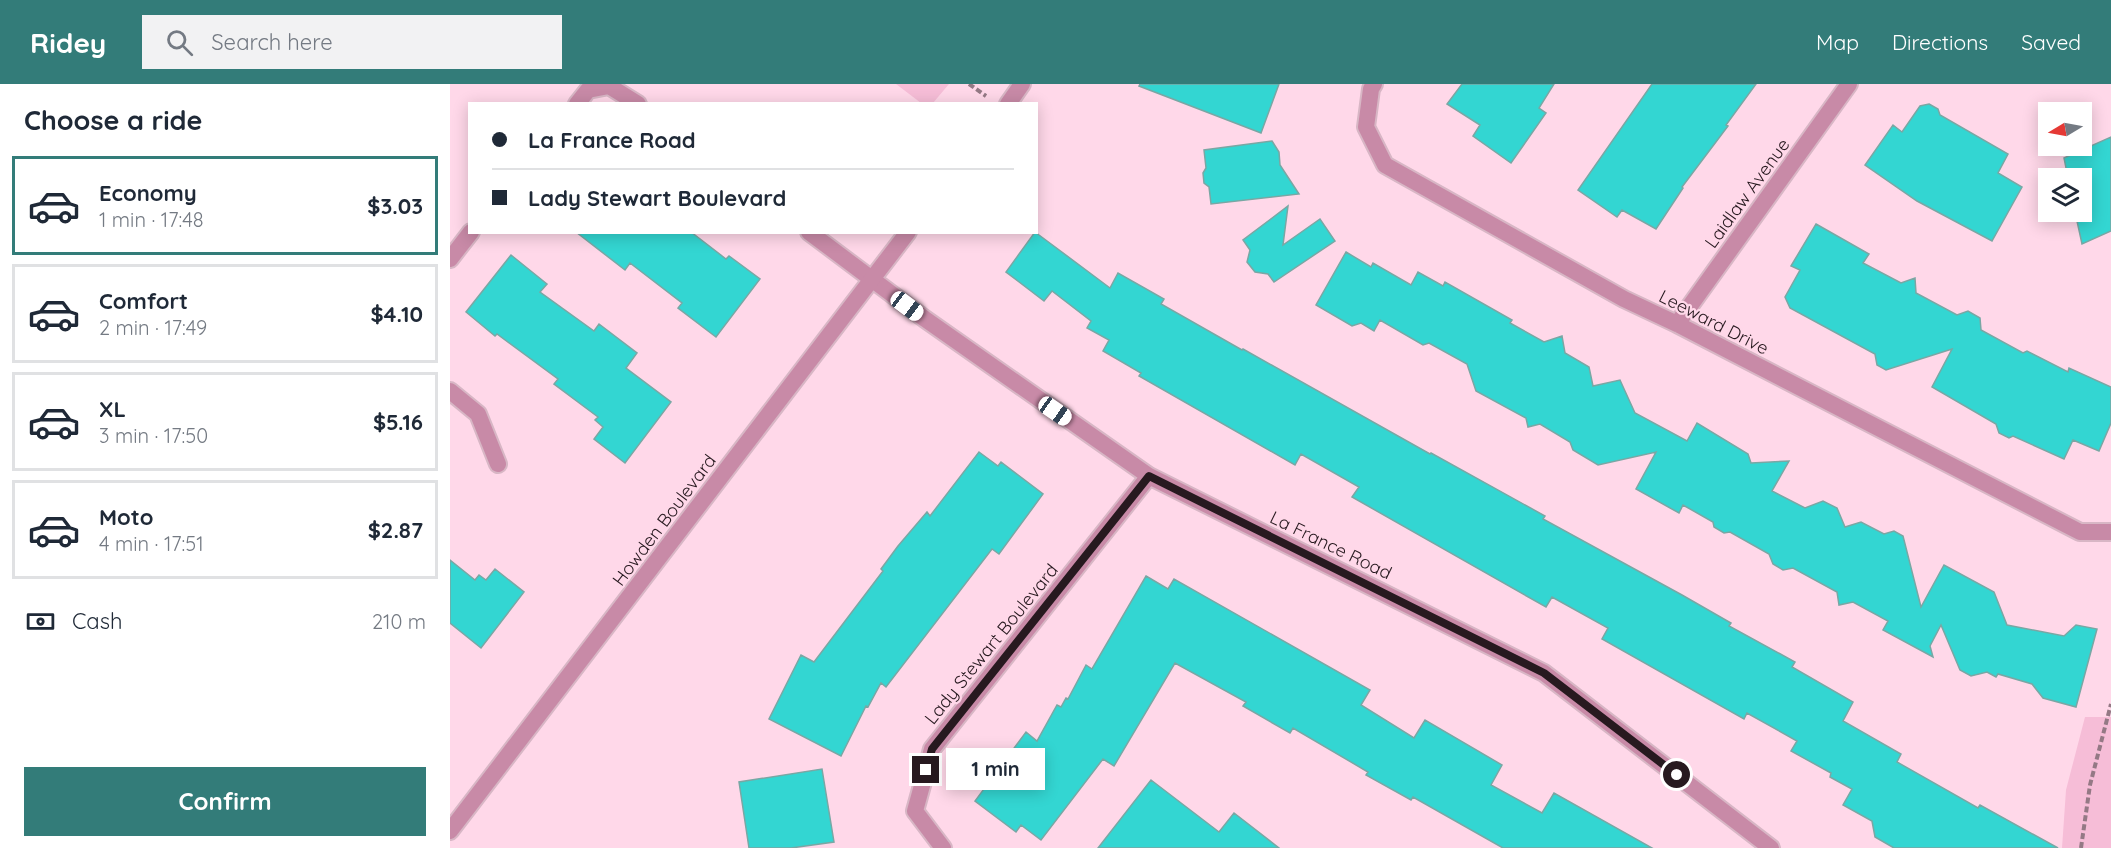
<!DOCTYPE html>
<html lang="en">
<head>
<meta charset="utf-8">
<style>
  :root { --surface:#fff; --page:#f2f2f3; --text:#1f2937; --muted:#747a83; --line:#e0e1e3; --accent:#337c79 }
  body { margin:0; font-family:Quicksand,sans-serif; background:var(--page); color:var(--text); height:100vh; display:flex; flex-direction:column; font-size:22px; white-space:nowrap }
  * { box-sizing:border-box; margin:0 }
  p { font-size:20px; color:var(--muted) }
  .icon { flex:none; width:33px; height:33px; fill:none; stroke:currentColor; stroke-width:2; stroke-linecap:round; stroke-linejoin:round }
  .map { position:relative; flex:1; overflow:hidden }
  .side { display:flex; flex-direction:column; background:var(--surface); width:450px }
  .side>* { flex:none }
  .banner { position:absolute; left:18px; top:18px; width:570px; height:132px; border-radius:0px; box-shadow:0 3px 15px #0003; display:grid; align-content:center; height:132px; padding:0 24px; background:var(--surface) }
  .needle { width:39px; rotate:260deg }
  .fabs { position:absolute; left:1588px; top:18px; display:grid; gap:12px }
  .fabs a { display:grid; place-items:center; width:54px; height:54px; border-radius:0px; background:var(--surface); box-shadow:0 3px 15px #0003; font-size:30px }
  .end { position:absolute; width:27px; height:27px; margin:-14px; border:8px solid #27191f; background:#fff; box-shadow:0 0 0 3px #fff }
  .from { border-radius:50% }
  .bubble { position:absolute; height:42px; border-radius:0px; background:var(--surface); box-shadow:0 3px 15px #0003; font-size:20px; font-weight:700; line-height:42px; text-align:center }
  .car { position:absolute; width:18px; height:36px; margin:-18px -9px; border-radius:8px; box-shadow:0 0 4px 2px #0007; background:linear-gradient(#fff 24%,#345 0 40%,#fff 0 76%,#345 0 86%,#fff 0) }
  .banner b { display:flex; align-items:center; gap:21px; height:57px; font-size:22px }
  .banner b+b { border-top:2px solid var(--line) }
  .banner i { width:15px; height:15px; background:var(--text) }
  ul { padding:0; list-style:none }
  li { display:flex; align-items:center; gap:18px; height:99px; margin:0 12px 9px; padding:0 12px; border:3px solid var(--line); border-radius:0px }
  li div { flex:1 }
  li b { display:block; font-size:22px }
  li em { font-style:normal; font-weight:700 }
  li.active { border-color:var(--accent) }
  li>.icon { width:54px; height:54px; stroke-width:1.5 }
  h2 { padding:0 24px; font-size:27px; line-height:72px }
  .pay { display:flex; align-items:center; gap:15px; height:66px; padding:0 24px; font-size:22px }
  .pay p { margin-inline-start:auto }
  .primary-button { display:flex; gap:12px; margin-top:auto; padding:12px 24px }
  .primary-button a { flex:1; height:69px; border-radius:0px; background:var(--accent); color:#fff; font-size:24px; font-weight:700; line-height:69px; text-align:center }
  header { display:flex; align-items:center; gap:36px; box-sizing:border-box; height:84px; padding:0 30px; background:var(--accent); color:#fff }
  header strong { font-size:28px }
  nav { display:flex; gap:33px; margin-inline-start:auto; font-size:21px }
  .search { width:420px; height:54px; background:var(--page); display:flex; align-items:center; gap:15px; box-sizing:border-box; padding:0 21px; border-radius:0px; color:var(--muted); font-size:22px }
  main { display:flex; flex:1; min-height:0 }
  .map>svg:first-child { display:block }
  .green { fill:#f6bdd7 }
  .building { fill:#33d6d2; stroke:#79a7a4; stroke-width:1.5 }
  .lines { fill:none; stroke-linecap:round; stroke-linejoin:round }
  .minor-casing { stroke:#d8b6c5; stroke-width:20 }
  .tertiary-casing { stroke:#d8b6c5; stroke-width:20 }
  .path { stroke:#947985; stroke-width:4; stroke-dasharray:6 3; stroke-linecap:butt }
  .minor { stroke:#c88aa7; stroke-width:16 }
  .tertiary { stroke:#c88aa7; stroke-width:16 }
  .route { stroke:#27191f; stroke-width:8 }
  .labels { text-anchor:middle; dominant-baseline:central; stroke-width:4.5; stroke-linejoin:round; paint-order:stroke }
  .street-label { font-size:18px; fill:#27191f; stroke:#ffd8e9 }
</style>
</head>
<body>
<header>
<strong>Ridey</strong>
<div class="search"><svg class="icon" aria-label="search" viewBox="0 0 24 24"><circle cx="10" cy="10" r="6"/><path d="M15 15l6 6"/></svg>Search here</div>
<nav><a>Map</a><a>Directions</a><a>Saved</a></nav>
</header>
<main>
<section class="side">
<h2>Choose a ride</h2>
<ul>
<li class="active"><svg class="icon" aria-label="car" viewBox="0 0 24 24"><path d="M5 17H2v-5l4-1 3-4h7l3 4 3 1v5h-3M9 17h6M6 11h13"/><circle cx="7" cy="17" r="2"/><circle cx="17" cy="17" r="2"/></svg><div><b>Economy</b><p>1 min · 17:48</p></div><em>$3.03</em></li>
<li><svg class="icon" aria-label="car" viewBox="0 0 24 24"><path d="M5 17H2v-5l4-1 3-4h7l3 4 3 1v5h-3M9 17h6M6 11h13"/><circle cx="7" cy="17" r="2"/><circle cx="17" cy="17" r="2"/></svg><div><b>Comfort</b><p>2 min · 17:49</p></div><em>$4.10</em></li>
<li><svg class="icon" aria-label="car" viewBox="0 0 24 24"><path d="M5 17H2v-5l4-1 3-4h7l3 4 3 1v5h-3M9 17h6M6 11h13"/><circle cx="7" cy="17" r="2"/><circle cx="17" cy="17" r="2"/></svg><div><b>XL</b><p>3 min · 17:50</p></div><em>$5.16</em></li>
<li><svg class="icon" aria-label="car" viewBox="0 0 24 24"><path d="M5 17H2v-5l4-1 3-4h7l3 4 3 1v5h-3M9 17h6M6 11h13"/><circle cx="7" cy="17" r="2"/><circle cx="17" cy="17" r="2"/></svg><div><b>Moto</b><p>4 min · 17:51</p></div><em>$2.87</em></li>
</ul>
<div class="pay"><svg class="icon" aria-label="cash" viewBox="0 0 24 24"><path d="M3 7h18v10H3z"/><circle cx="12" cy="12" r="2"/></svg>Cash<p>210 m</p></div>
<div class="primary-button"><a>Confirm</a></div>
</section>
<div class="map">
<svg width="1661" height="764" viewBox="0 0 1661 764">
  <rect width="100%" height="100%" fill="#ffd8e9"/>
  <path class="green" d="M446,0H499L483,19H471Z
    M1635,633H1661V764H1612L1616,706Z"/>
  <path class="building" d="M690,0H829L811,49L689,2Z
    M1012,0H1104L1089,24L1096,29L1061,79L1023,52L1030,41L997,20Z
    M1202,0H1306L1276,41L1278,42L1232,103L1233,104L1206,145L1172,126L1167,133L1128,106Z
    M1479,20L1488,25L1490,31L1558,70L1548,89L1572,103L1542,157L1467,117L1415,81L1443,41L1452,48L1470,22Z
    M1661,53V147L1632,160L1625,128H1632V94H1618L1614,74Z
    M822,57L829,68L830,81L849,110L761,120L759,103L754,99L753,89L756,84L754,66Z
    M838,122L833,161L870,135L885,157L824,198L818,190L805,188L797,178L800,166L793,156Z
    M1366,140L1419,170L1413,179L1451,199L1465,194L1466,209L1507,231L1518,227L1530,234L1531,246L1573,269L1577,267L1618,288L1619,284L1661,303V339L1649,367L1623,356L1614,375L1563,352L1559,354L1549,349L1546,340L1482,303L1502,265L1436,286L1427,281L1425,270L1340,224L1335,213L1350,186L1341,182Z
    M126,148H241L276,175L279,172L310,195L266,253L228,224L232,219L180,179L175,186Z
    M585,148L660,204L668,189L714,215L711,220L792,266L793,265L980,370L981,369L1095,432L1093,435L1232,511L1281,539L1279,542L1345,578L1342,583L1403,618L1393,637L1451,670L1447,678L1528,724L1530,721L1608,764H1444L1425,753L1422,737L1393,721L1402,705L1380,693L1381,689L1341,667L1347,657L1297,629L1294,635L1152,555L1158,544L1102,513L1096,523L902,413L909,403L851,370L845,381L689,292L691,289L653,267L659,256L637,244L641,237L602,207L594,217L556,188Z
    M896,168L921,183L923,179L961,201L968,188L993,202L995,198L1062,236L1060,239L1094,258L1112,252L1115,269L1139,283L1143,302L1170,296L1185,329L1237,357L1247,339L1298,370L1301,379L1339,377L1322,407L1355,424L1373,417L1387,424L1395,443L1411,438L1434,450L1444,447L1453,452L1471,523L1494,481L1544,508L1557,541L1614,552L1626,541L1647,545L1626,623L1593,614L1582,600L1548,590L1546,593L1537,588L1521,592L1510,586L1491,541L1480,562L1483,573L1433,546L1438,537L1403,518L1389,521L1387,508L1343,484L1333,486L1323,480L1319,470L1280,448L1274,449L1264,443L1263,438L1233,421L1229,429L1186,405L1206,368L1148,381L1123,366L1120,358L1090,340L1078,343L1076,334L1026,307L1017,280L979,259L973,261L930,236L924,247L911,239L902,242L866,221Z
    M61,171L97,200L90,208L144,247L149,240L187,269L176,284L221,318L175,379L144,355L153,343L145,336L148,333L104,300L108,295L47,250L45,252L16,228Z
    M529,368L548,382L551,378L593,410L549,470L542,465L436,603L431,599L418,623L416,622L391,672L319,635L351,571L364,578L433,487L431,485L448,462L477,428L480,432Z
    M0,476L25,496L29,491L36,496L45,485L74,508L31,564L0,539Z
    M696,492L718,505L724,495L920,606L911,621L964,654L975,636L1052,681L1041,701L1092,729L1104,709L1202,764H1053L963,713L961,716L916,691L918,688L843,644L840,649L793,622L796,618L725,579L664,682L653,675L591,756L571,741L566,748L525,717L576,648L587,657L607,621L611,623L616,614L618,615L636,581L642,585Z
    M372,685L384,758L341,764H299L289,698Z
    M701,696L769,748L784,729L829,764H648Z"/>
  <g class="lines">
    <defs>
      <path id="minor" d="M924,0L921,5L916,43L935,81L1174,215L1227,240L1630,448H1661
        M127,20L138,6L159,2L188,20
        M359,148L475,235L699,392L1094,589L1321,764
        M0,175L21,148
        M1227,240L1399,0
        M0,307L28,330L48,380
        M493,764L465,727L482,665L699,392"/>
      <path id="tertiary" d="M558,20L572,0
        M0,747L458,148"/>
    </defs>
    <use href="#minor" class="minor-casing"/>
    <use href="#tertiary" class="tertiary-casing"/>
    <path class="path" d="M519,0L536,12
      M1631,764L1640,701L1661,620"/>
    <use href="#minor" class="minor"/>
    <use href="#tertiary" class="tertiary"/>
  </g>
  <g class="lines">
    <path class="route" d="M476,686L482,665L699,392L1094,589L1227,691"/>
  </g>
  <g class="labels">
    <g class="street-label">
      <text transform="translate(1297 109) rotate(-54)">Laidlaw Avenue</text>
      <text transform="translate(1264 238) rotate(27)">Leeward Drive</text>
      <text transform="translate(214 436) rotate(-53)">Howden Boulevard</text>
      <text transform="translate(881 461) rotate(26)">La France Road</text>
      <text transform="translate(541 560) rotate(-51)">Lady Stewart Boulevard</text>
    </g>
  </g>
</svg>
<div class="fabs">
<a><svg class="needle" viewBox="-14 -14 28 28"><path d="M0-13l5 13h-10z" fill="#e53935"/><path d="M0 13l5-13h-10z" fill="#747a83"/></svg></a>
<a><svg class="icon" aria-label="layers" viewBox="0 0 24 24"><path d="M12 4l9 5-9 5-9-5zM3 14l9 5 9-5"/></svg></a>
</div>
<i class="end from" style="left:1227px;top:691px"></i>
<i class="end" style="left:476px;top:686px"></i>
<div class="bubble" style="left:496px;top:664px;width:99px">1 min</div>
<i class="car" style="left:457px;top:222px;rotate:127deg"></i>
<i class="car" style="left:605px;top:327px;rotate:125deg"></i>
<div class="banner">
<b><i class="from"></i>La France Road</b>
<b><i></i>Lady Stewart Boulevard</b>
</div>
</div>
</main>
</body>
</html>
